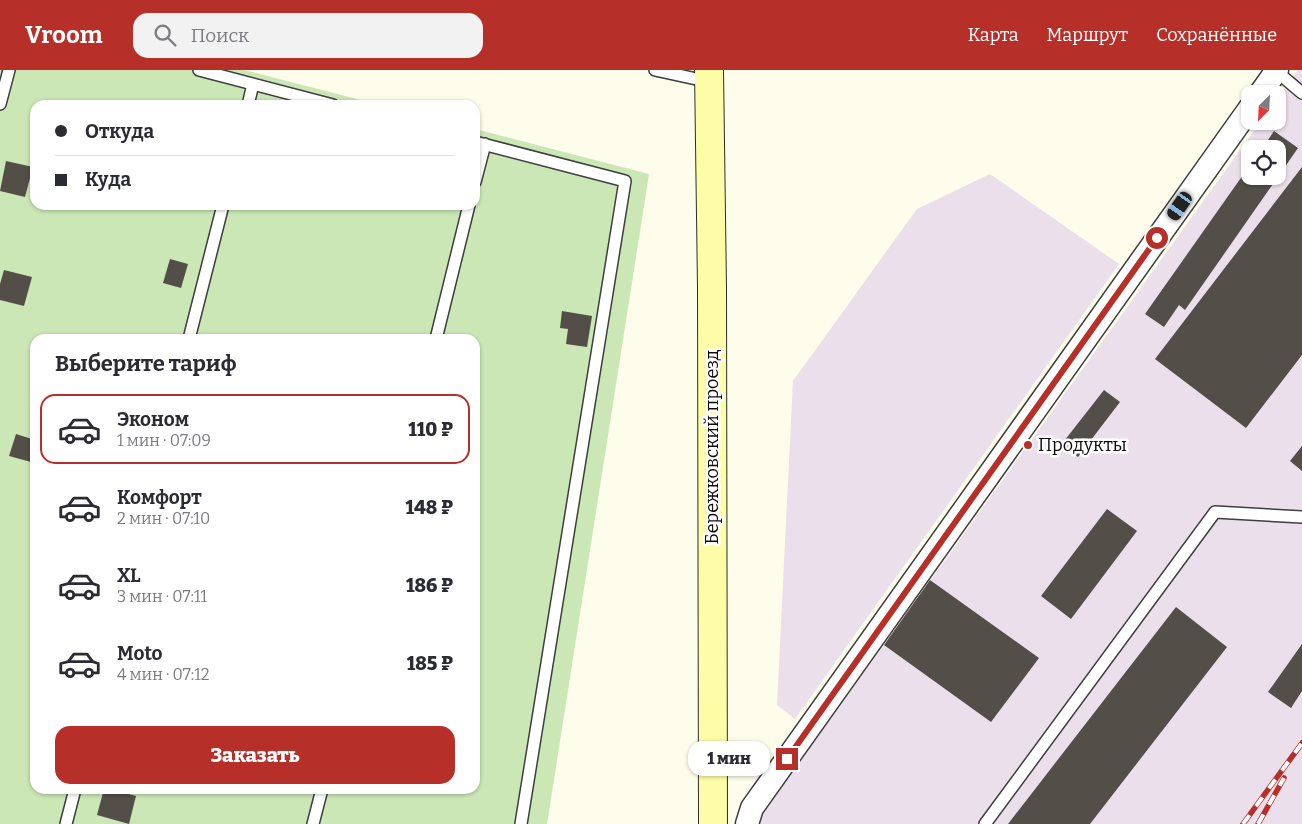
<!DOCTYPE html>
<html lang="ru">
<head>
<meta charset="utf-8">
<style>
  :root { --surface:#fff; --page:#f2f2f3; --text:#2b2b33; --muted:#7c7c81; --line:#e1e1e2; --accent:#b62f28 }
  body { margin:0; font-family:Bitter,serif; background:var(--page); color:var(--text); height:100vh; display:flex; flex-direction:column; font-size:19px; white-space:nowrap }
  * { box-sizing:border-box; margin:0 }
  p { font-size:16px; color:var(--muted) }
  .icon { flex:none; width:28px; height:28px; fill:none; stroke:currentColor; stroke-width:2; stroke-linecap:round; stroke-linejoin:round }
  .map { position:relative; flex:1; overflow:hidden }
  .sheet { position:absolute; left:30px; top:264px; width:450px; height:460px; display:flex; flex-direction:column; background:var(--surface); border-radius:15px; box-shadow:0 1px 4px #0004 }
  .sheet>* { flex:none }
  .hud { position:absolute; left:30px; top:30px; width:450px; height:110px; border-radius:15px; box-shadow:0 1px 4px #0004; display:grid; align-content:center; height:110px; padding:0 25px; background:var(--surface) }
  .needle { width:32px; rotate:204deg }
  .tools { position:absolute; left:1241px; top:15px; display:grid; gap:10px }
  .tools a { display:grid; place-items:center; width:45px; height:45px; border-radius:10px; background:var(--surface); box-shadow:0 1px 4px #0004; font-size:25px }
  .end { position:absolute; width:22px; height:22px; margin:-11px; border:6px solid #b62f28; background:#fff; box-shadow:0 0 0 2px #fff }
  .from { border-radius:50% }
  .bubble { position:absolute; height:35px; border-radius:15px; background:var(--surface); box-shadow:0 1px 4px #0004; font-size:16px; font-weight:800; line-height:35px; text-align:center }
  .car { position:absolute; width:15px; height:30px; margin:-15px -8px; border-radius:6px; box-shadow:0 0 4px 1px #0007; background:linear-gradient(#222 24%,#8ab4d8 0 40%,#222 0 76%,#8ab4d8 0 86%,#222 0) }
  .hud b { display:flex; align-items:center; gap:18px; height:48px; font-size:19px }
  .hud b+b { border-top:1px solid var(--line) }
  .hud i { width:12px; height:12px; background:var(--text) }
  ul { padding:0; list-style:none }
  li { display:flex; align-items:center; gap:15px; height:70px; margin:0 10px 8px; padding:0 15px; border:2px solid transparent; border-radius:15px }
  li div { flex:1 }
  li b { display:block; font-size:19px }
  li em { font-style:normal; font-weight:800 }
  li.active { border-color:var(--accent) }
  li>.icon { width:45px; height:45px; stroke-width:1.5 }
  h2 { padding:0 25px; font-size:22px; line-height:60px }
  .button { display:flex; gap:10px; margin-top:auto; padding:10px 25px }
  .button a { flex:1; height:58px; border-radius:15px; background:var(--accent); color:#fff; font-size:20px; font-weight:800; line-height:58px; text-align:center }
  header { display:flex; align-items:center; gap:30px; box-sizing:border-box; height:70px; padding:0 25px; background:var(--accent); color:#fff }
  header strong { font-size:24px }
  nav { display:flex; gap:28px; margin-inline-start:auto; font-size:18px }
  .search { width:350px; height:45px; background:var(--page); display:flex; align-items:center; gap:12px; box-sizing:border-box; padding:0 18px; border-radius:15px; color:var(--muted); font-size:19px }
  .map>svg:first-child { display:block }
  .industrial { fill:#eadfea; fill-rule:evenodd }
  .green { fill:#cae7b5; fill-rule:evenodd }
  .building { fill:#534e48 }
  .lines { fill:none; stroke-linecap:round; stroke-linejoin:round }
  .lane-casing { stroke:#3e3e3e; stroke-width:14 }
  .street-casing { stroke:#3e3e3e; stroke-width:25 }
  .secondary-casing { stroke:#2d2d2d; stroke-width:30 }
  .lane { stroke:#fff; stroke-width:11 }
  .street { stroke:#fff; stroke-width:22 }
  .secondary { stroke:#fdfca7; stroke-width:28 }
  .rail-casing { stroke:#b62f28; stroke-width:5.5 }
  .rail { stroke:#fff; stroke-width:4; stroke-dasharray:11; stroke-linecap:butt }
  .route { stroke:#b62f28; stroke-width:6 }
  .poi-dot { fill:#b62f28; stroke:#fff; stroke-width:2 }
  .labels { text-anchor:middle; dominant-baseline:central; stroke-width:5; stroke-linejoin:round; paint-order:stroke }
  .poi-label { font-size:18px; fill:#0b0b0b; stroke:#fff; text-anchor:start }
  .street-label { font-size:18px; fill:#0b0b0b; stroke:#fff }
</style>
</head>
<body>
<header>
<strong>Vroom</strong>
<div class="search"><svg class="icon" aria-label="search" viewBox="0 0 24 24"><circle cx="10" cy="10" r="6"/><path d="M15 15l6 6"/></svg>Поиск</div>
<nav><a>Карта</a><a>Маршрут</a><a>Сохранённые</a></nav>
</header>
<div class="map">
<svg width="1302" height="754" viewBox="0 0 1302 754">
  <rect width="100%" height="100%" fill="#fefcea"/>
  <path class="industrial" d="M1298,0H1302V754H755L1261,51H1278V29ZM1250,79H1278V106H1250Z
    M990,104L1119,194L795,649L777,635L793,311L917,139Z"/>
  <path class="green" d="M0,0H244L380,35H35V135H475V59L649,104L547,754H0ZM35,269H475V719H35Z"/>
  <path class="building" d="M1274,61L1298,78L1185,240L1179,235L1164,257L1145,244L1250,95V106H1278V79H1262Z
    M6,91L33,97L25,127L0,121Z
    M1302,97V285L1246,358L1155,289Z
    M170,189L188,194L181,218L163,213Z
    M4,200L32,207L24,236L0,230V214Z
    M562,241L592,246L587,277L566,274L568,259L560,258Z
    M1104,320L1120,332L1078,387L1061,375Z
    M16,364L35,370V379L31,392L9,386Z
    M1302,376V401L1290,391Z
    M1107,439L1137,461L1071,549L1041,526Z
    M930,510L1039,588L991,652L884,575Z
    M1176,537L1227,577L1090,754H1008Z
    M1302,574V621L1291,638L1268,622Z
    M104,719H110L136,726L129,754L97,745Z"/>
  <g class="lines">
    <defs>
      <path id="lane" d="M199,0L333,35
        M655,0L710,12
        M1276,1L1302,23
        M0,34L9,0
        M248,35L253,14
        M475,72L625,111L521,754
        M475,112L485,74
        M189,269L223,135
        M436,269L469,135
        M66,754L75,719
        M313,754L322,719
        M985,754L1215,442L1302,447"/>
      <path id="street" d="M1260,24L1277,0
        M747,754L752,738L1250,38"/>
      <path id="secondary" d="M709,0L712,218L713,754"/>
    </defs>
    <use href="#lane" class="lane-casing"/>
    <use href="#street" class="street-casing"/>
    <use href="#secondary" class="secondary-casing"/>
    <use href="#lane" class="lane"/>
    <use href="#street" class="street"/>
    <use href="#secondary" class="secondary"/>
    <defs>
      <path id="rail" d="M1243,754L1302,673
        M1258,754L1284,708"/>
    </defs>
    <use href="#rail" class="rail-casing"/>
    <use href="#rail" class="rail"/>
  </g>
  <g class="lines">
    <path class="route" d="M787,689L1157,168"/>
  </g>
  <circle class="poi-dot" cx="1028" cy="375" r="5"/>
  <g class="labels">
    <g class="poi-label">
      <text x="1038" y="375">Продукты</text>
    </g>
    <g class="street-label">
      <text transform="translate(712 377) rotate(-90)">Бережковский проезд</text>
    </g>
  </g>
</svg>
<div class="tools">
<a><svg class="needle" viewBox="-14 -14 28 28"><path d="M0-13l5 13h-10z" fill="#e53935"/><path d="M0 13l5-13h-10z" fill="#7c7c81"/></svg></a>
<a><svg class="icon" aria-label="locate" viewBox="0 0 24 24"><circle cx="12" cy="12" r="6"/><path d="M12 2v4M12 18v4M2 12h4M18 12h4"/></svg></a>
</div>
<i class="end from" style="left:1157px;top:168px"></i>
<i class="end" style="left:787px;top:689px"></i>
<div class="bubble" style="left:688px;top:671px;width:82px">1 мин</div>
<i class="car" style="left:1180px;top:136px;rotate:215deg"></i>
<div class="hud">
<b><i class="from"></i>Откуда</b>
<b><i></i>Куда</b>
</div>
<section class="sheet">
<h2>Выберите тариф</h2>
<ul>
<li class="active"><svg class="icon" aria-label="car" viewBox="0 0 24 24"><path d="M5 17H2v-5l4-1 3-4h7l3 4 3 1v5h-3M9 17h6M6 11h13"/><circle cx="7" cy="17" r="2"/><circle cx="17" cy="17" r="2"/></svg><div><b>Эконом</b><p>1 мин · 07:09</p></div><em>110 ₽</em></li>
<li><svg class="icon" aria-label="car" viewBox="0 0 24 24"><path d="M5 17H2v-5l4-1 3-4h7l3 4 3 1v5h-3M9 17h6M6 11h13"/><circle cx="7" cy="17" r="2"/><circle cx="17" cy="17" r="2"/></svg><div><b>Комфорт</b><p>2 мин · 07:10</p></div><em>148 ₽</em></li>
<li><svg class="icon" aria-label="car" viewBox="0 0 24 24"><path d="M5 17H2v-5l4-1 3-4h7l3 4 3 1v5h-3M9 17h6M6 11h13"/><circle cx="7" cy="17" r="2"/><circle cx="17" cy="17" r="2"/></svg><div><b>XL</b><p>3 мин · 07:11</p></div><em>186 ₽</em></li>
<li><svg class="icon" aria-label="car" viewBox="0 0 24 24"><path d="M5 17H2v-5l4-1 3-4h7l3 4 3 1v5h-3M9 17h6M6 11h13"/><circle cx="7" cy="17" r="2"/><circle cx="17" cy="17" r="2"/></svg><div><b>Moto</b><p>4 мин · 07:12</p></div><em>185 ₽</em></li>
</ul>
<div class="button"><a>Заказать</a></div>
</section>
</div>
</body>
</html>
